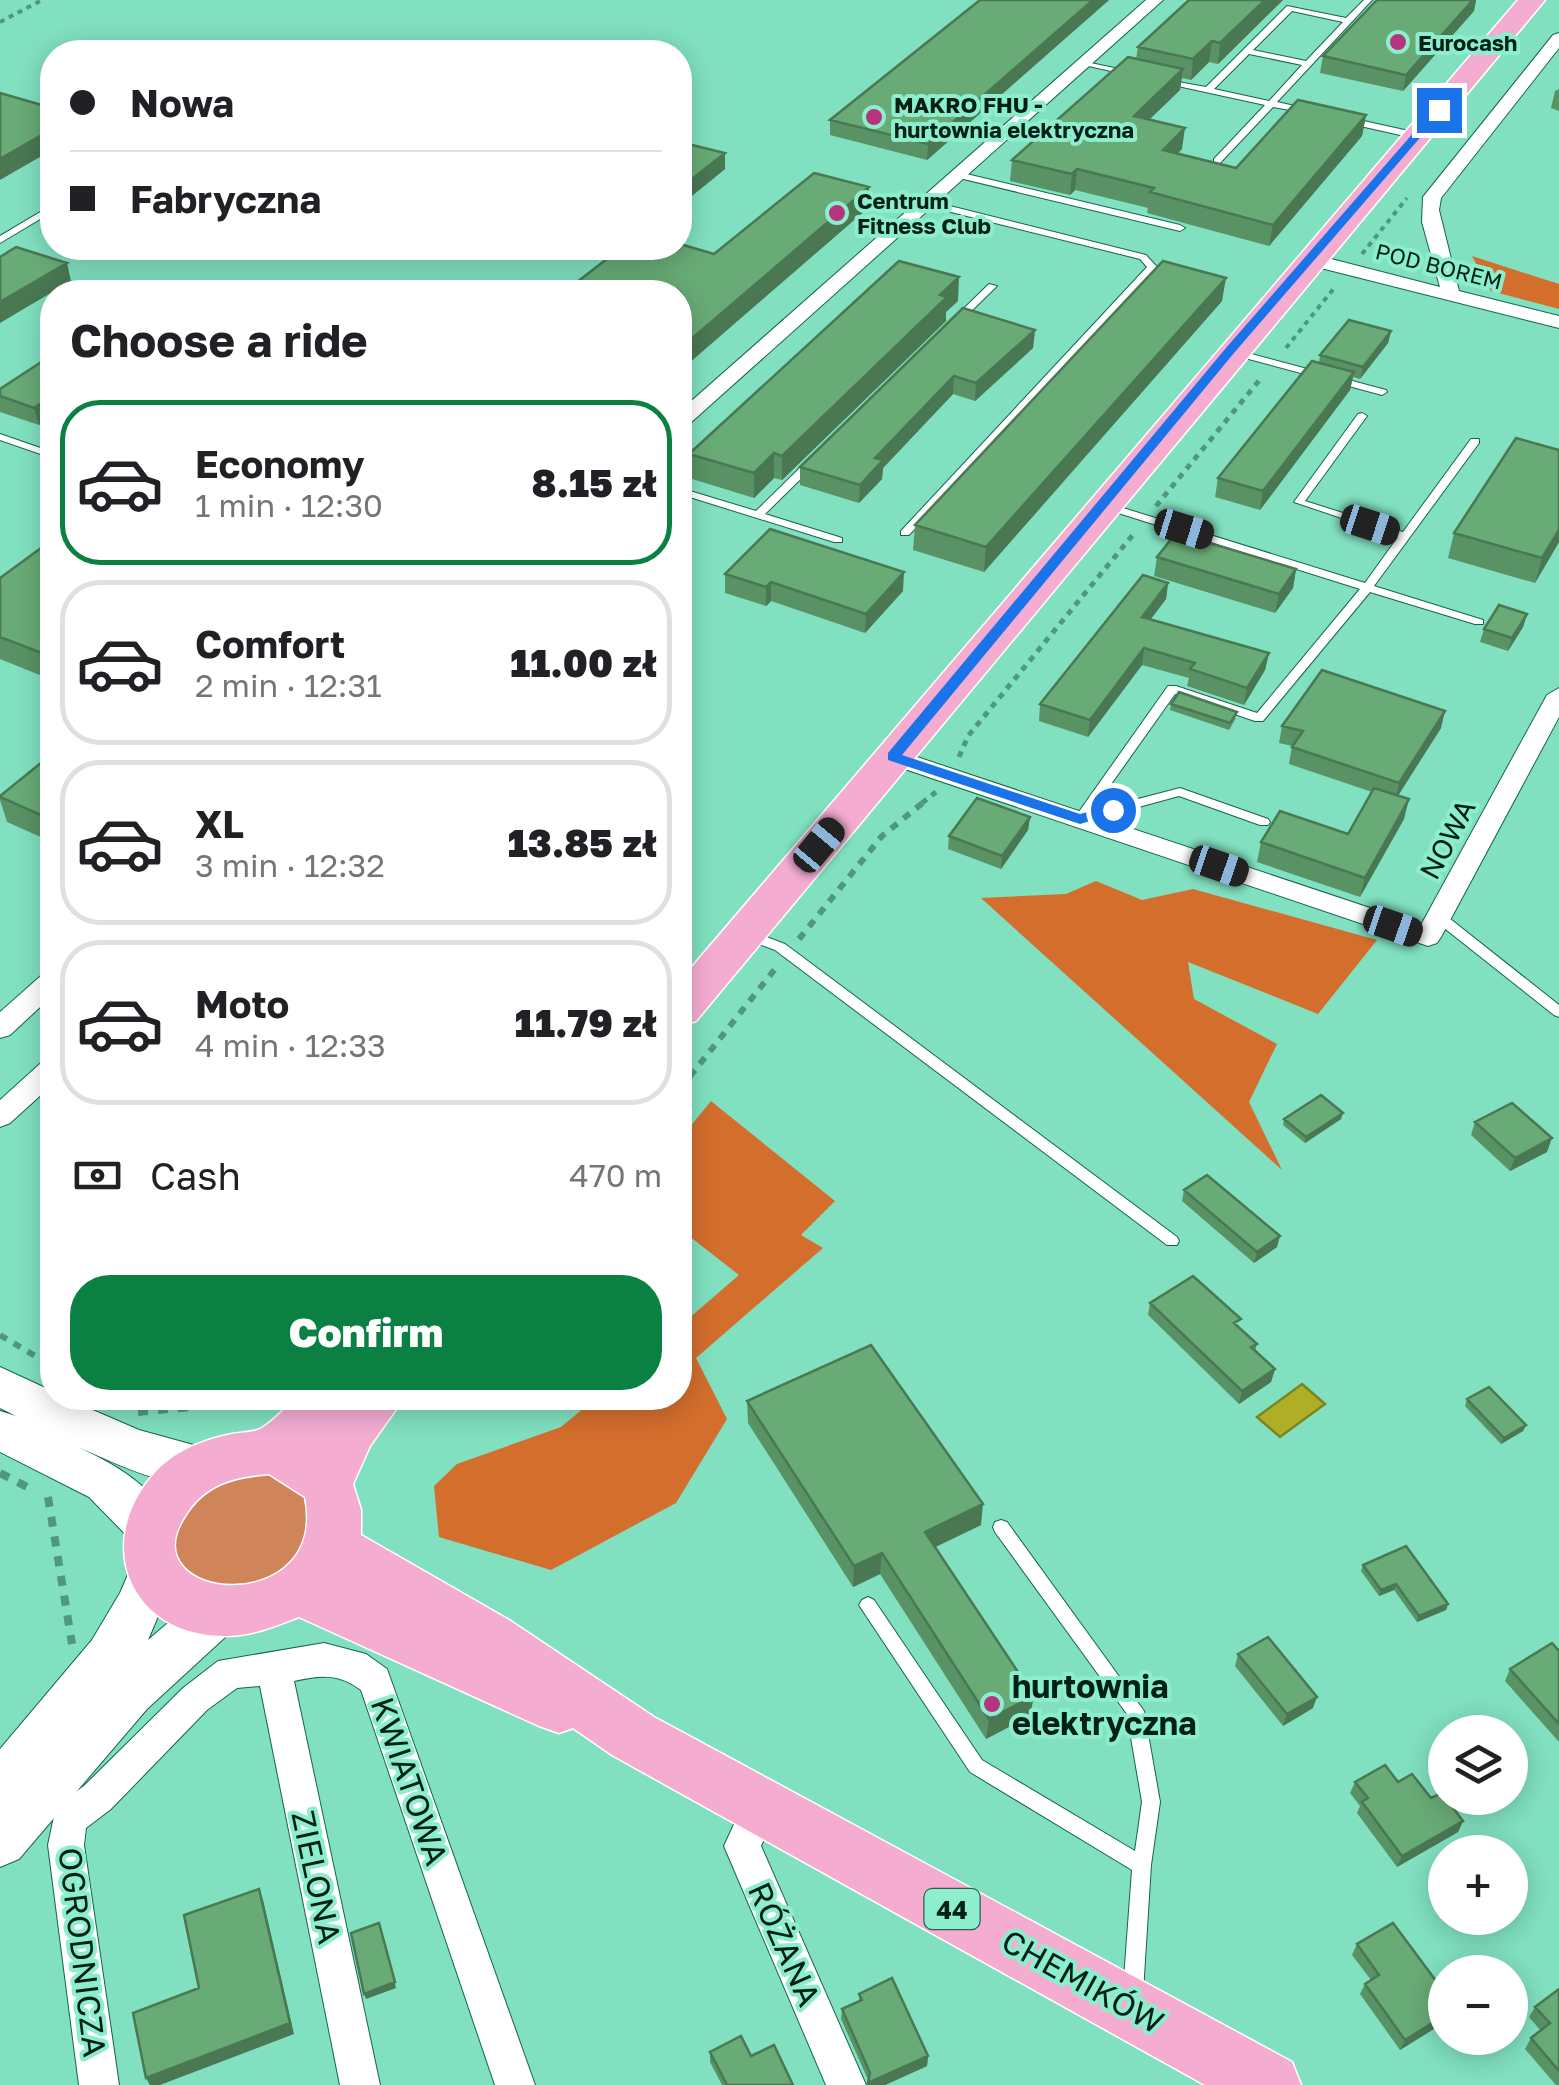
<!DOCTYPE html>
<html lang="en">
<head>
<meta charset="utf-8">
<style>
  :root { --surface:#fff; --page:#f2f2f2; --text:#202124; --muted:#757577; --line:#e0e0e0; --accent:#0b8043 }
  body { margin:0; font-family:"Golos Text",sans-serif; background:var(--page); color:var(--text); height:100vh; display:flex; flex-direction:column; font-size:38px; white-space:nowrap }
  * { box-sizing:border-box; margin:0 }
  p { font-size:32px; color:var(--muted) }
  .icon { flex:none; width:55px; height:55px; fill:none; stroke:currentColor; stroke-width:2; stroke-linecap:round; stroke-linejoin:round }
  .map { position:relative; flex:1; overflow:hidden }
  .side { position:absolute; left:40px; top:280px; width:652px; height:1130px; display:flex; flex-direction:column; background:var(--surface); border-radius:40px; box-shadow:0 5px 25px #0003 }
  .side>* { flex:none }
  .top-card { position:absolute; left:40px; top:40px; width:652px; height:220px; border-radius:40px; box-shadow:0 5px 25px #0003; display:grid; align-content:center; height:220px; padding:0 30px; background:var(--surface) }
  .buttons { position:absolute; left:1428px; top:1715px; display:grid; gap:20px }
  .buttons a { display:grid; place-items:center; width:100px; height:100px; border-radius:50%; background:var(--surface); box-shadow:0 5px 25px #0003; font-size:50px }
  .end { position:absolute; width:45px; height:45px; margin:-22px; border:12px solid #1a73e8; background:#fff; box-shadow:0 0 0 5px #fff }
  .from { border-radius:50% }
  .car { position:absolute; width:30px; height:60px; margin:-30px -15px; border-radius:12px; box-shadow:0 0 8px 2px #0007; background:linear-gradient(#222 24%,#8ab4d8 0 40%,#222 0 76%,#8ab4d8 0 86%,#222 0) }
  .top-card b { display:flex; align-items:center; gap:35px; height:95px; font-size:38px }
  .top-card b+b { border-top:2px solid var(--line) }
  .top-card i { width:25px; height:25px; background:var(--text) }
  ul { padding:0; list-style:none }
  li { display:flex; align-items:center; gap:30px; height:165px; margin:0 20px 15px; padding:0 10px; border:5px solid var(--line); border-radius:40px }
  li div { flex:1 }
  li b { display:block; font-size:38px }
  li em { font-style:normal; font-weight:800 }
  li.selected { border-color:var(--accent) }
  li>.icon { width:90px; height:90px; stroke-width:1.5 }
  h2 { padding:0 30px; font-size:45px; line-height:120px }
  .pay { display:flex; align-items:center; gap:25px; height:110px; padding:0 30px; font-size:38px }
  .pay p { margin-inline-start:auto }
  .primary-button { display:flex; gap:20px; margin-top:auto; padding:20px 30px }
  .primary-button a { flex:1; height:115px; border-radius:40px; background:var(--accent); color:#fff; font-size:40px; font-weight:800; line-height:115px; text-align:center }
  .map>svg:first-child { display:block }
  .green { fill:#d08459 }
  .forest { fill:#d36e2d }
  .water { fill:#aeaf27; stroke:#7a8422; stroke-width:2.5 }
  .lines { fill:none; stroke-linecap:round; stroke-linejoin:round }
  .lane-casing { stroke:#14654f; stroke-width:2 }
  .street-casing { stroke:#14654f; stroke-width:2 }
  .secondary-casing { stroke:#14654f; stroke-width:2 }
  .primary-casing { stroke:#fff; stroke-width:3 }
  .path-far3 { stroke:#509780; stroke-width:4; stroke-dasharray:5 5; stroke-linecap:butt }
  .path-far2 { stroke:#509780; stroke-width:5; stroke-dasharray:6 6; stroke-linecap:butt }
  .path-far1 { stroke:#509780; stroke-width:6; stroke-dasharray:8 8; stroke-linecap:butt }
  .path { stroke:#509780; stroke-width:8; stroke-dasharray:10 10; stroke-linecap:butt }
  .lane { fill:#fff; fill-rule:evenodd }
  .street { fill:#fff; fill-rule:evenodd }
  .secondary { fill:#fff; fill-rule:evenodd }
  .primary { fill:#f4acd1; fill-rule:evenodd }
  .wall { fill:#599365 }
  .shaded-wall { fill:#497853 }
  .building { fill:#68ab76; stroke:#497853; stroke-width:2.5 }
  .route { fill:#1a73e8 }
  .poi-dot { fill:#b6347e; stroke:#8deecd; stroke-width:4 }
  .labels { text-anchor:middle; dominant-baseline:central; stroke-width:8; stroke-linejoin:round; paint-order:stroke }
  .far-poi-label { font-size:22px; font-weight:bold; fill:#012017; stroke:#8deecd; text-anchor:start }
  .far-street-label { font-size:22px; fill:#012017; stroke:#8deecd }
  .shield { fill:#8deecd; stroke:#2b5e4e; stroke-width:2.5 }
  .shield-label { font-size:25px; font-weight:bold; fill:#012017 }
  .street-label { font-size:28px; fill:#012017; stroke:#8deecd }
  .near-poi-label { font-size:32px; font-weight:bold; fill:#012017; stroke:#8deecd; text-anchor:start }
  .near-street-label { font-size:32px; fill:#012017; stroke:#8deecd }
</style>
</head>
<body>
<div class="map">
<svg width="1559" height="2085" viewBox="0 0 1559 2085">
  <rect width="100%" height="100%" fill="#80e0c0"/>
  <path class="green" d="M269,1469L305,1488L315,1527L292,1567L246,1588L199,1581L184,1569L175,1553L173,1534L206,1483Z"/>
  <path class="forest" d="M1472,256L1559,284V309L1491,291Z
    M1096,881L1142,900L1193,889L1377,940L1318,1014L1188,962L1194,999L1277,1044L1249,1102L1282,1170L981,898L1066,894Z
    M711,1101L835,1201L801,1235L823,1248L696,1358L727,1419L676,1503L551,1570L439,1537L434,1486L457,1464L561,1427L596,1398H680V1326L739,1275L680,1229V1139Z"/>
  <path class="water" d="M1302,1384L1325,1404L1280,1437L1257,1417Z"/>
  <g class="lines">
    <defs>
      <path id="lane" d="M1364,0H1372L1277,102L1313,110V114L1273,107L1220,163H1214V159L1265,105L1164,83H1161V79L1206,87L1287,6L1346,18ZM1292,11L1343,22L1306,61L1253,50ZM1249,54L1302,65L1269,101L1214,89Z
        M1081,61L1129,71L1133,73L1129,75L1084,65L1080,63Z
        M1350,118L1418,133L1422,136L1418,139L1347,123V119Z
        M958,172L1180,225L1185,228L1180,231L955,177L954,175Z
        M926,200L1146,255L1157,267L909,535H901V531L1147,267L1140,259L923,205V201Z
        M52,205V212L0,243V236Z
        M989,284L997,286L958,324H952V320Z
        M1233,349L1386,390L1387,392L1382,395L1230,354V350Z
        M1362,413L1367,416L1305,501L1403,532L1471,439H1479V443L1374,586L1483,620V624H1475L1370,592L1263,721H1255L1175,694L1092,811L1180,788L1268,819L1270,822L1268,825H1260L1179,796L1080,823L1076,822L1074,819L1076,816L1168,686H1176L1257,713L1360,589L1099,507V503H1107L1365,583L1398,537L1294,502L1358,414Z
        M0,434L52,452V458L0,440Z
        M811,460L815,461V465L765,514L842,538V542H834L680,494V488L756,511L807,461Z
        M1439,913L1444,914L1559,1005V1017L1554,1015L1434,920L1432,917Z
        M748,930L785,944L1177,1237L1179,1241L1177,1245H1167L775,950L743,938L741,935L743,932Z
        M1001,1520L1007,1522L1144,1711L1160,1802L1151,1865L1143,1992L1140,1999L1133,2002L1126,1999L1123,1992L1132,1870L970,1772L859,1605L862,1600L868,1597L874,1600L982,1760L1135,1851L1142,1802L1127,1714L995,1532L993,1527L995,1522Z"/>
      <path id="street" d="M1146,0H1163L687,426L680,428V411Z
        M1559,33V48L1441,198L1439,210L1459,291L1559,316V328L1301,263L1299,259L1308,253L1440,287L1422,222L1423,197L1553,35Z
        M1559,688V717L1441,937L1437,943L1428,946L884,762L881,757L893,749L1421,925L1547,695Z
        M52,972V996L10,1035L0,1038V1012L43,974Z
        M52,1059V1085L10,1123L0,1127V1100L42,1062Z
        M324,1643L366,1654L387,1669L535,2085H495L361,1690C338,1673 321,1675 294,1681L380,2085H340L260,1686L237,1688L207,1710L111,1809L86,1828L84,1845L119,2085H79L48,1845L56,1807L85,1785L183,1688L218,1661Z
        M762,1787L775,1792L780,1804L761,1846L866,2085H826L724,1846L749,1792Z"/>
      <path id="secondary" d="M0,1367L52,1391V1398H65L139,1430L219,1452L226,1466L219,1480C177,1495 117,1464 78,1447C116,1465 155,1487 174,1527L167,1542L150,1548L133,1542L89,1497L0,1452V1411L16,1416L0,1408Z
        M153,1550L170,1556L177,1571L148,1640L198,1597L216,1591L234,1597L241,1613L234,1629L147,1709L19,1859L0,1867V1749L92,1640L120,1593L136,1556Z"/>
      <path id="primary" d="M1518,0H1545L696,1021L680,1026V981Z
        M296,1398H404L370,1446L353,1484L361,1510V1535L509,1620L654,1717L1292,2062L1301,2085H1205L612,1755L573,1728L559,1733L539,1726L299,1617C276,1626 252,1636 226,1636C132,1637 93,1546 152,1476C172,1452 202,1440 232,1434C241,1432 254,1433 262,1428C274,1421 286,1407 296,1398ZM269,1474L305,1497C330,1620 128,1603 185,1516C205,1484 233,1477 269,1474Z"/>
    </defs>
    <use href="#lane" class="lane-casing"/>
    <use href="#street" class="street-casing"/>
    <use href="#secondary" class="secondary-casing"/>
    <use href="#primary" class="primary-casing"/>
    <path class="path-far3" d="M0,22L42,0
      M1362,254L1407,198
      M1286,348L1335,287"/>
    <path class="path-far2" d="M1156,506L1262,377
      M959,757L968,736L1136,531
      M922,803L936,792"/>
    <path class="path-far1" d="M799,939L882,836L925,801
      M680,1089L775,969
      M0,1335L52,1366"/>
    <path class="path" d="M138,1412L200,1406L229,1398
      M0,1473L33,1490
      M48,1497L72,1644"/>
    <use href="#lane" class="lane"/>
    <use href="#street" class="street"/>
    <use href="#secondary" class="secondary"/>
    <use href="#primary" class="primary"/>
  </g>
  <path class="wall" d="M980,0H1109L927,160L830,135V120Z
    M1283,0L1218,64L1209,62L1191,80L1182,78L1180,90L1149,120L1182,149L1177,154L1236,168L1366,115L1362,136L1269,246L1147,213L1148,208L1075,190L1070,195L1010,181L1012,160L1136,59L1138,47Z
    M1377,0H1476L1474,11L1403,91L1320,73L1323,56Z
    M1559,89V111L1551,108L1555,91Z
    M680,142L725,153V169L688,199L680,197Z
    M869,187L868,208L689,363L680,360V292H572V286L714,254Z
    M958,301L946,312V321L782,480L774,478L754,498L689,478V454Z
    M1222,301L984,572L913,550L915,525Z
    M1035,330L1033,348L975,401L953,394L883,468L882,479L859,503L800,485V467Z
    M1391,331L1388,343L1360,379L1353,377L1350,390L1260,510L1215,497L1218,478L1319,363L1320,355Z
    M52,355L39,425L0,412V389Z
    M1454,533L1559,542L1535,583L1448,558Z
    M52,540V680L0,659V578Z
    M1157,557L1296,569L1293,588L1275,613L1154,576Z
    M725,574L903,591L865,633L771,601L766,606L725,593Z
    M1168,583L1166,599L1151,619L1269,653L1265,670L1244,705L1187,686L1189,678L1142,665L1088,737L1039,721L1040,704Z
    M1527,614L1523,627L1508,651L1480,642L1484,629Z
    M1171,704L1236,718L1229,730L1170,710Z
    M1282,726L1441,728L1398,796L1404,819L1360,897L1257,862L1261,842L1348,834L1372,792L1289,764L1292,746L1279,743Z
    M52,754V842L7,822L0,800V796Z
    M1030,817L1028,830L1001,869L948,849L949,836Z
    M1284,1119H1341L1305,1143L1283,1125Z
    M1475,1122L1547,1152L1510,1171L1471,1135Z
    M1184,1190L1277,1247L1254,1263L1182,1201Z
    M1150,1303L1239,1327L1257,1344L1255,1351L1275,1369L1271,1382L1239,1404L1148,1315Z
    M1467,1399L1526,1425L1523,1431L1501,1444L1465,1406Z
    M747,1401L981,1525L935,1547L1030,1716L986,1739L880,1574L853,1587L748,1423Z
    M1363,1565L1448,1604L1446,1610L1417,1622L1394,1590L1379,1596L1361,1571Z
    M1559,1651V1742L1505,1681L1510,1669Z
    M1238,1654L1313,1708L1283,1726L1235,1666Z
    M1355,1782H1398L1431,1798L1463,1821L1458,1832L1397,1867L1357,1813L1360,1806L1350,1793Z
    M1357,1944L1445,1993V2022L1400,2050L1360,1994L1365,1984L1371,1980L1352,1955Z
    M1559,1989V2085H1556L1525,2049L1531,2038L1541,2031L1529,2017L1535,2007Z
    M859,1994L928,2056L927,2066L885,2085H868L869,2082L841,2019L842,2009L859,2001Z
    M710,2052L751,2056L793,2085H722L710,2062Z"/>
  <path class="shaded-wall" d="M1093,0H1109L927,160L928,144Z
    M1265,0H1283L1218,64L1220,43Z
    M1468,0H1476L1474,11L1403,91L1406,75Z
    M1212,41L1209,62L1191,80L1193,59Z
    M1183,69L1180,90L1131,137L1134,116Z
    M1366,115L1362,136L1269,246L1273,225Z
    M1185,128L1182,149L1160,171L1163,150Z
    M52,129V150L0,180V159Z
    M725,153V169L688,199L687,183Z
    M1077,169L1075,190L1070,195L1072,174Z
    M869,187L868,208L689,363V341Z
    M67,263L71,281L0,323V302Z
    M959,277L958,301L946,312V321L782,480V456Z
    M1226,278L1222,301L984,572L986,547Z
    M1035,330L1033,348L975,401L976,383Z
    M1391,331L1388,343L1360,379L1363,367Z
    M1354,372L1350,390L1260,510L1263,491Z
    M954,376L953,394L883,468L882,479L859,503L860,485L875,458Z
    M52,396V416L39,425L34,408Z
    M774,453V478L754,498V473Z
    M1559,530V542L1535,583L1542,558Z
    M1296,569L1293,588L1275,613L1279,594Z
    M904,572L903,591L865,633L866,614Z
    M771,582V601L766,606V587Z
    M1168,583L1166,599L1140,633L1142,617Z
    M1527,614L1523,627L1508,651L1512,638Z
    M1144,648L1142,665L1088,737L1090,720Z
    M1269,653L1265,670L1244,705L1247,688Z
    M1445,711L1441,728L1395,800L1399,783Z
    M1409,799L1404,819L1360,897L1365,878Z
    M1030,817L1028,830L1001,869L1002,856Z
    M1343,1113L1341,1119L1305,1143L1306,1137Z
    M1552,1138L1547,1152L1510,1171L1515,1158Z
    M1280,1236L1277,1247L1254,1263L1257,1252Z
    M1275,1369L1271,1382L1239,1404L1242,1391Z
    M1526,1425L1523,1431L1501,1444L1504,1438Z
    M983,1504L981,1525L923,1553L925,1532Z
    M882,1553L880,1574L853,1587L854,1566Z
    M1396,1584L1394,1590L1379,1596L1381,1590Z
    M1448,1604L1446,1610L1417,1622L1419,1616Z
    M1034,1696L1030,1716L986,1739L989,1719Z
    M1317,1697L1313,1708L1283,1726L1287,1714Z
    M1463,1821L1458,1832L1397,1867L1402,1856Z
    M259,1889L263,1900L294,2034L160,2085H150L146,2078Z
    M381,1929L396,1988L366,1999L364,1994Z
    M1445,2015V2022L1400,2050L1405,2040Z
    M928,2056L927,2066L885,2085H868V2083Z"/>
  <path class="building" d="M980,0H1093L928,144L830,120Z
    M1189,0H1265L1220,43L1212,41L1193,59L1138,47Z
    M1377,0H1473L1406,75L1323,56Z
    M1128,57L1183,69L1134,116L1185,128L1163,150L1236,168L1298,100L1366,115L1273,225L1150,192L1154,188L1077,169L1072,174L1012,160Z
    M0,93L52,108V129L0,159Z
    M680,142L725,153L687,183L680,181Z
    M814,173L869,187L689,341L680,338V292H593L572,286L621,248H680V244L714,254Z
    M16,247L67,263L0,302V257Z
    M899,261L959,277L940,295L947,297L782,456L774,453L754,473L689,454Z
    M1163,261L1226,278L986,547L915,525Z
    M156,288L171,292H149Z
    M963,308L1035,330L976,383L954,376L875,458L883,460L860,485L800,467Z
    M1349,320L1391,331L1363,367L1320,355Z
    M52,355V396L34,408L0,396V389Z
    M1312,361L1354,372L1263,491L1218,478Z
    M1516,438L1559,450V530L1542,558L1454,533Z
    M770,529L904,572L866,614L771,582L766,587L725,574Z
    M1176,533L1296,569L1279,594L1157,557Z
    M52,540V657L0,637V578Z
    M1143,575L1168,583L1142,617L1269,653L1247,688L1190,669L1195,663L1144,648L1090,720L1040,704Z
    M1499,605L1527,614L1512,638L1484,629Z
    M1322,670L1445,711L1399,783L1292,747L1303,731L1282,726Z
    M1179,692L1237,712L1230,723L1171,704Z
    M52,754V820L0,797V796Z
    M1374,788L1409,799L1365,878L1261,842L1280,811L1348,834Z
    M977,798L1030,817L1002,856L949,836Z
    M1321,1095L1343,1113L1306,1137L1284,1119Z
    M1512,1103L1552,1138L1515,1158L1475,1122Z
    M1207,1175L1280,1236L1257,1252L1184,1190Z
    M1193,1276L1241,1319L1234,1323L1257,1344L1251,1347L1275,1369L1242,1391L1150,1303Z
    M871,1345L983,1504L925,1532L1034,1696L989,1719L882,1553L854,1566L747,1401Z
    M1489,1387L1526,1425L1504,1438L1467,1399Z
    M1406,1546L1448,1604L1419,1616L1396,1584L1381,1590L1363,1565Z
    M1268,1637L1317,1697L1287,1714L1238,1654Z
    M1552,1643L1559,1651V1724L1510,1669Z
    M1385,1765L1398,1782L1412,1774L1431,1798L1442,1793L1463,1821L1402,1856L1362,1802L1368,1798L1355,1782Z
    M259,1889L290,2023L146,2078L133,2013L199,1988L184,1915Z
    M379,1923L395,1982L364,1994L351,1933Z
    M1393,1923L1445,1993V2015L1405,2040L1365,1984L1379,1975L1357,1944Z
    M892,1978L928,2056L868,2083L870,2073L842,2009L862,2000L859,1994Z
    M1559,1989V2071L1531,2038L1550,2023L1535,2007Z
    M741,2036L751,2056L774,2045L793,2085H727L710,2052Z"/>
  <path class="route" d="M1435,108L1444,110L1234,353L902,755L1080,814L1113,805L1118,806V813L1080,824L888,760V753L1226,348Z"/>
  <g class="poi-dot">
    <circle cx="1398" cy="42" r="10"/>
    <circle cx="874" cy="117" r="10"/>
    <circle cx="837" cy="213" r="10"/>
    <circle cx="992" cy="1704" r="10"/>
  </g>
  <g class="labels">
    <g class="far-poi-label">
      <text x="1418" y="42">Eurocash</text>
      <text x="894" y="104">MAKRO FHU -<tspan x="894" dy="25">hurtownia elektryczna</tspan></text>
      <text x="857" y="200">Centrum<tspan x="857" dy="25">Fitness Club</tspan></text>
    </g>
    <g class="far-street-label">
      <text transform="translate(1439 266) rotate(14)">POD BOREM</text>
    </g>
    <rect class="shield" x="924.5" y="1889" width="55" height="40" rx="8"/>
    <g class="shield-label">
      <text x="952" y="1909">44</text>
    </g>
    <g class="street-label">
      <text transform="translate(1447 839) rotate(-62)">NOWA</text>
    </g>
    <g class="near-poi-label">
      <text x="1012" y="1686">hurtownia<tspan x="1012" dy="37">elektryczna</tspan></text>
    </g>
    <g class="near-street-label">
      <text transform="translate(410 1781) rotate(71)">KWIATOWA</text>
      <text transform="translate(317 1877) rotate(78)">ZIELONA</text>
      <text transform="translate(785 1944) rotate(66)">RÓŻANA</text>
      <text transform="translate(83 1952) rotate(83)">OGRODNICZA</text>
      <text transform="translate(1083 1981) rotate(29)">CHEMIKÓW</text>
    </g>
  </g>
</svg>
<div class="buttons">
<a><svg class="icon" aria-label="layers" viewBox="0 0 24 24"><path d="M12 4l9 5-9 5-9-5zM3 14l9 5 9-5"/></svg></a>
<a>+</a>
<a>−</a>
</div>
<i class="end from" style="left:1113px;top:810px"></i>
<i class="end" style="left:1439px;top:110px"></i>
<i class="car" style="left:1370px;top:525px;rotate:108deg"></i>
<i class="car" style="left:1184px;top:529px;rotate:107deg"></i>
<i class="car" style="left:819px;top:845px;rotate:40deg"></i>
<i class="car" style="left:1219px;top:866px;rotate:109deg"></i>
<i class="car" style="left:1393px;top:926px;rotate:109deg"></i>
<div class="top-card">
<b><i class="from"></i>Nowa</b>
<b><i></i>Fabryczna</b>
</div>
<section class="side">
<h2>Choose a ride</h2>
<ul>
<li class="selected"><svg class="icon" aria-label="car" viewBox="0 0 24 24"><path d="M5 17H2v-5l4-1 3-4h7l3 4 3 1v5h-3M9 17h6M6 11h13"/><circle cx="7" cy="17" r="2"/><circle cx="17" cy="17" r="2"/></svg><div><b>Economy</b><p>1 min · 12:30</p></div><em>8.15 zł</em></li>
<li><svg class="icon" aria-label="car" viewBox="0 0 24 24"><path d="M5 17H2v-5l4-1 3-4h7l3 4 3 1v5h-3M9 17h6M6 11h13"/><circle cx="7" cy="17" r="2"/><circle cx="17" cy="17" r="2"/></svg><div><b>Comfort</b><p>2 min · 12:31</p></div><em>11.00 zł</em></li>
<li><svg class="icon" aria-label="car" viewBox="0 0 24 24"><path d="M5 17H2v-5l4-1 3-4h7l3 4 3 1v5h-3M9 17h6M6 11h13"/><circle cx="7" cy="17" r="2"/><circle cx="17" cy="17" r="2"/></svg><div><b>XL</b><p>3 min · 12:32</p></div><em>13.85 zł</em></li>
<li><svg class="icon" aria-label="car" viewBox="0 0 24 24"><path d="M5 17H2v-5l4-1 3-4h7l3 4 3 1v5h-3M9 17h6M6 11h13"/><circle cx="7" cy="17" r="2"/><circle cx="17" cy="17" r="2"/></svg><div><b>Moto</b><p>4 min · 12:33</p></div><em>11.79 zł</em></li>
</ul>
<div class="pay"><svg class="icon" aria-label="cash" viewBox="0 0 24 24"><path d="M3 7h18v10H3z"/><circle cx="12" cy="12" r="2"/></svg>Cash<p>470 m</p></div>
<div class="primary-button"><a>Confirm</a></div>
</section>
</div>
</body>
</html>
